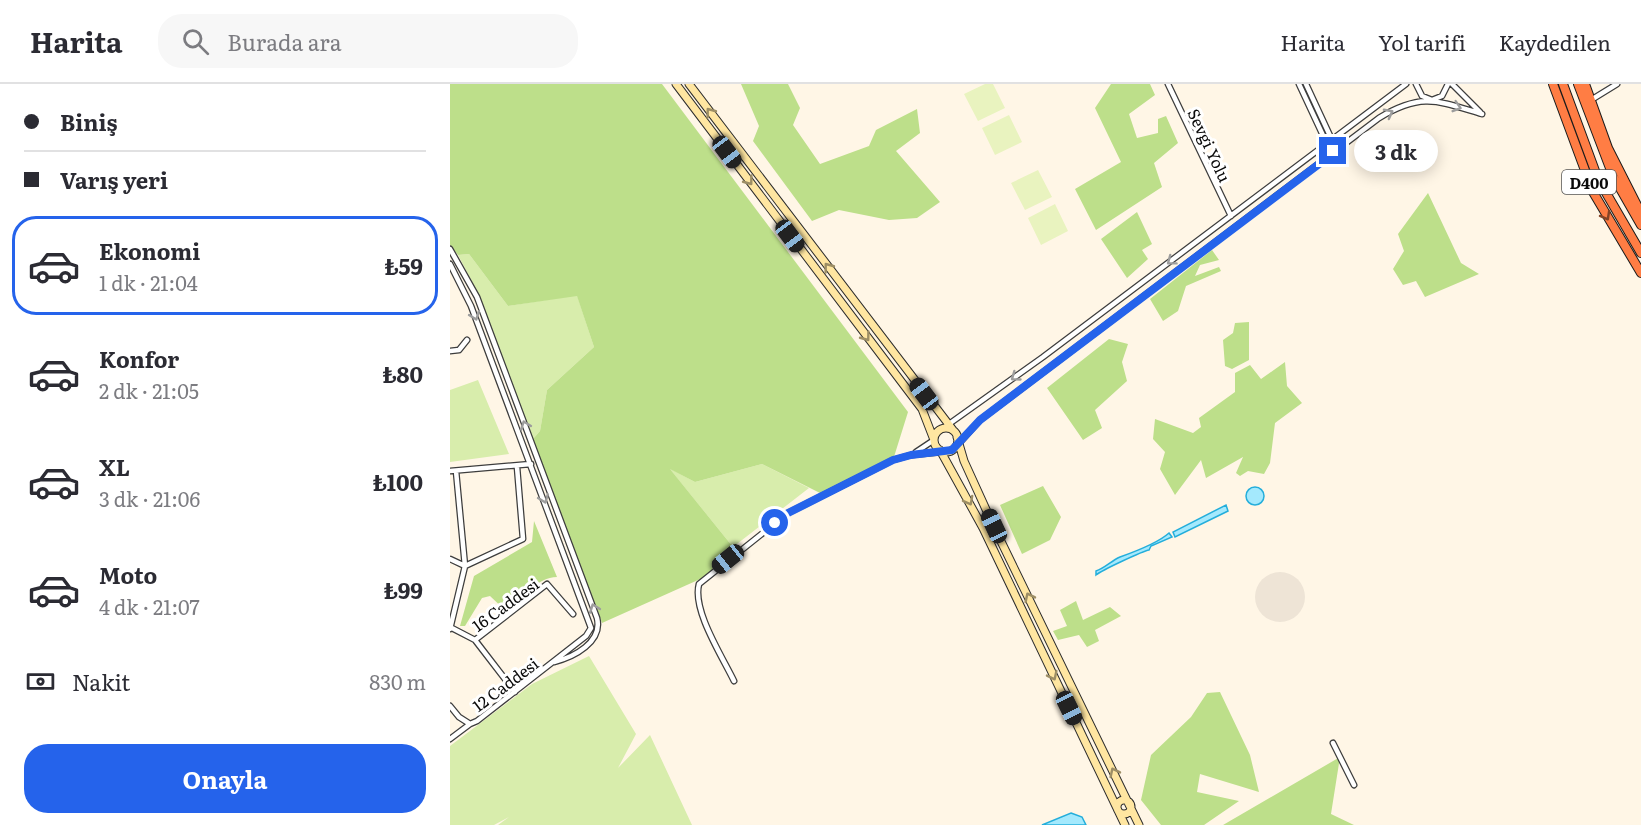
<!DOCTYPE html>
<html lang="tr">
<head>
<meta charset="utf-8">
<style>
  :root { --surface:#fff; --page:#f7f7f7; --text:#2b2b33; --muted:#7c7c81; --line:#e1e1e2; --accent:#2563eb }
  body { margin:0; font-family:Literata,serif; background:var(--page); color:var(--text); height:100vh; display:flex; flex-direction:column; font-size:22px; white-space:nowrap }
  * { box-sizing:border-box; margin:0 }
  p { font-size:20px; color:var(--muted) }
  .icon { flex:none; width:33px; height:33px; fill:none; stroke:currentColor; stroke-width:2; stroke-linecap:round; stroke-linejoin:round }
  .map { position:relative; flex:1; overflow:hidden }
  .drawer { display:flex; flex-direction:column; background:var(--surface); width:450px }
  .drawer>* { flex:none }
  .top-card { display:grid; align-content:center; height:132px; padding:0 24px; background:var(--surface) }
  .end { position:absolute; width:27px; height:27px; margin:-14px; border:8px solid #2563eb; background:#fff; box-shadow:0 0 0 3px #fff }
  .from { border-radius:50% }
  .bubble { position:absolute; height:42px; border-radius:21px; background:var(--surface); box-shadow:0 3px 15px #0003; font-size:20px; font-weight:700; line-height:42px; text-align:center }
  .car { position:absolute; width:18px; height:36px; margin:-18px -9px; border-radius:8px; box-shadow:0 0 4px 2px #0007; background:linear-gradient(#222 24%,#8ab4d8 0 40%,#222 0 76%,#8ab4d8 0 86%,#222 0) }
  .top-card b { display:flex; align-items:center; gap:21px; height:57px; font-size:22px }
  .top-card b+b { border-top:2px solid var(--line) }
  .top-card i { width:15px; height:15px; background:var(--text) }
  ul { padding:0; list-style:none }
  li { display:flex; align-items:center; gap:18px; height:99px; margin:0 12px 9px; padding:0 12px; border:3px solid transparent; border-radius:24px }
  li div { flex:1 }
  li b { display:block; font-size:22px }
  li em { font-style:normal; font-weight:700 }
  li.active { border-color:var(--accent) }
  li>.icon { width:54px; height:54px; stroke-width:1.5 }
  .pay { display:flex; align-items:center; gap:15px; height:66px; padding:0 24px; font-size:22px }
  .pay p { margin-inline-start:auto }
  .cta { display:flex; gap:12px; margin-top:auto; padding:12px 24px }
  .cta a { flex:1; height:69px; border-radius:24px; background:var(--accent); color:#fff; font-size:24px; font-weight:700; line-height:69px; text-align:center }
  header { display:flex; align-items:center; gap:36px; box-sizing:border-box; height:84px; padding:0 30px; background:var(--surface); border-bottom:2px solid var(--line) }
  header strong { font-size:28px }
  nav { display:flex; gap:33px; margin-inline-start:auto; font-size:21px }
  .search { width:420px; height:54px; background:var(--page); display:flex; align-items:center; gap:15px; box-sizing:border-box; padding:0 21px; border-radius:24px; color:var(--muted); font-size:22px }
  main { display:flex; flex:1; min-height:0 }
  .map>svg:first-child { display:block }
  .green { fill:#d8edac }
  .forest { fill:#bddf8a }
  .pitch { fill:#e9f3bf }
  .plaza { fill:#eee4d6 }
  .water { fill:#a4e9fd; stroke:#24aedb; stroke-width:1.5 }
  .lines { fill:none; stroke-linecap:round; stroke-linejoin:round }
  .street-casing { stroke:#3d3d3d; stroke-width:7 }
  .secondary-casing { stroke:#2c2c2c; stroke-width:9 }
  .highway-casing { stroke:#1b1b1b; stroke-width:10 }
  .street { stroke:#fff; stroke-width:4.5 }
  .secondary { stroke:#ffe6a1; stroke-width:7 }
  .highway { stroke:#ff7d44; stroke-width:8 }
  .oneway { stroke:#9d9d9d }
  .oneway2 { stroke:#9d8e65 }
  .oneway3 { stroke:#844427 }
  .route { stroke:#2563eb; stroke-width:8 }
  .labels { text-anchor:middle; dominant-baseline:central; stroke-width:6; stroke-linejoin:round; paint-order:stroke }
  .shield { fill:#fff; stroke:#545454; stroke-width:1.5 }
  .shield-label { font-size:15px; font-weight:bold; fill:#0a0a0a }
  .street-label { font-size:16px; fill:#0a0a0a; stroke:#fff }
</style>
</head>
<body>
<header>
<strong>Harita</strong>
<div class="search"><svg class="icon" aria-label="search" viewBox="0 0 24 24"><circle cx="10" cy="10" r="6"/><path d="M15 15l6 6"/></svg>Burada ara</div>
<nav><a>Harita</a><a>Yol tarifi</a><a>Kaydedilen</a></nav>
</header>
<main>
<section class="drawer">
<div class="top-card">
<b><i class="from"></i>Biniş</b>
<b><i></i>Varış yeri</b>
</div>
<ul>
<li class="active"><svg class="icon" aria-label="car" viewBox="0 0 24 24"><path d="M5 17H2v-5l4-1 3-4h7l3 4 3 1v5h-3M9 17h6M6 11h13"/><circle cx="7" cy="17" r="2"/><circle cx="17" cy="17" r="2"/></svg><div><b>Ekonomi</b><p>1 dk · 21:04</p></div><em>₺59</em></li>
<li><svg class="icon" aria-label="car" viewBox="0 0 24 24"><path d="M5 17H2v-5l4-1 3-4h7l3 4 3 1v5h-3M9 17h6M6 11h13"/><circle cx="7" cy="17" r="2"/><circle cx="17" cy="17" r="2"/></svg><div><b>Konfor</b><p>2 dk · 21:05</p></div><em>₺80</em></li>
<li><svg class="icon" aria-label="car" viewBox="0 0 24 24"><path d="M5 17H2v-5l4-1 3-4h7l3 4 3 1v5h-3M9 17h6M6 11h13"/><circle cx="7" cy="17" r="2"/><circle cx="17" cy="17" r="2"/></svg><div><b>XL</b><p>3 dk · 21:06</p></div><em>₺100</em></li>
<li><svg class="icon" aria-label="car" viewBox="0 0 24 24"><path d="M5 17H2v-5l4-1 3-4h7l3 4 3 1v5h-3M9 17h6M6 11h13"/><circle cx="7" cy="17" r="2"/><circle cx="17" cy="17" r="2"/></svg><div><b>Moto</b><p>4 dk · 21:07</p></div><em>₺99</em></li>
</ul>
<div class="pay"><svg class="icon" aria-label="cash" viewBox="0 0 24 24"><path d="M3 7h18v10H3z"/><circle cx="12" cy="12" r="2"/></svg>Nakit<p>830 m</p></div>
<div class="cta"><a>Onayla</a></div>
</section>
<div class="map">
<svg width="1191" height="741" viewBox="0 0 1191 741">
  <rect width="100%" height="100%" fill="#fff6e6"/>
  <path class="green" d="M19,170L58,222L127,211L144,263L97,306L90,347L83,355L28,209L8,171Z
    M28,296L59,370L0,378V306Z
    M312,380L359,404L283,463L219,384L245,398Z
    M139,572L186,650L168,684L200,651L242,741H48L59,733L44,741H0V662L82,600Z"/>
  <path class="forest" d="M0,0H212L458,328L443,376L376,412L312,380L245,398L220,385L283,463L257,492L152,539L83,355L90,347L97,306L144,263L127,212L58,222L19,170L8,171L0,161Z
    M291,0H338L350,24L343,41L370,80L419,62L426,46L467,25L470,49L446,67L490,118L467,134L439,136L389,126L362,137L303,57L309,42Z
    M661,0H700L705,11L679,30L687,54L708,49V35L716,32L728,59L704,79L712,103L646,146L625,105L671,78L645,24Z
    M978,109L1011,179L1029,190L975,213L966,197L953,201L943,185L954,167L948,150Z
    M687,128L702,160L692,166L698,175L677,194L651,155Z
    M762,166L769,176L750,181L745,192L769,183L771,187L736,202L728,227L713,237L700,215Z
    M799,238V276L782,285L775,282L773,256L783,249L785,239Z
    M659,255L678,260L672,278L677,297L645,326L652,344L633,356L597,304Z
    M835,278L837,302L852,319L825,339L820,379L814,390L798,387L790,392L786,389L793,373L756,394L751,376L725,411L710,385L715,368L703,355L705,335L743,349L751,343L749,334L785,308V289L800,281L811,295Z
    M593,402L611,433L600,456L572,470L550,421Z
    M84,437L107,493C87,493 71,515 57,528L40,512L32,514L15,542H10L24,492L82,458Z
    M626,517L633,536L660,523L671,532L645,546L649,557L637,563L629,551L608,556L603,547L617,542L610,526Z
    M770,608L800,671L809,708L750,690L747,708L789,717L754,741H711L691,716L701,671L741,633L757,609Z
    M890,673L881,730L904,741H773Z"/>
  <path class="pitch" d="M535,0H543L555,24L528,37L514,10Z
    M559,31L572,58L545,71L532,44Z
    M588,86L602,113L575,126L561,99Z
    M605,120L618,147L591,161L578,134Z"/>
  <path class="plaza" d="M805 513a25 25 0 1 1 50 0a25 25 0 1 1-50 0Z"/>
  <path class="water" d="M796 412a9 9 0 1 1 18 0a9 9 0 1 1-18 0Z
    M776,421L778,427L725,453L723,448Z
    M719,449L722,453L701,462L699,466C693,467 652,486 646,491V487C655,484 661,477 670,473C684,468 708,459 719,449Z
    M621,729L632,733L636,741H592Z"/>
  <g class="lines">
    <defs>
      <path id="street" d="M718,0L781,132
        M849,0L877,60
        M856,0L882,56L885,64L882,68
        M966,0L972,12L982,16L992,12L998,0
        M1002,0L1030,28
        M1141,16L1167,0
        M0,165L27,213L147,534C153,558 124,573 104,578
        M0,180L21,222L141,544L136,552L27,637L20,640L9,633L0,622
        M0,267L9,266L17,256
        M492,345L593,273L956,0
        M505,364L530,336L929,34C972,8 988,17 1032,30
        M466,368L484,356
        M0,387L81,380
        M0,475L15,482L73,455L67,383
        M0,543L25,556L65,608
        M0,545L15,482L6,387
        M25,556L97,500L123,530
        M284,597C272,572 242,526 249,500L338,429L443,376L461,371L492,368
        M0,655L20,640
        M883,659L904,701"/>
      <path id="secondary" d="M226,0L472,325L484,356
        M239,0L503,346
        M484 356a12 12 0 1 1 24 0a12 12 0 1 1-24 0Z
        M507,353L514,377L544,443L689,741
        M490,366L533,444L675,741
        M667 723a7 7 0 1 1 14 0a7 7 0 1 1-14 0Z"/>
      <path id="highway" d="M1103,0L1143,108L1191,189
        M1113,0L1148,95L1191,169
        M1128,0L1163,92L1191,141
        M1135,0L1158,64L1191,129"/>
    </defs>
    <use href="#street" class="street-casing"/>
    <use href="#secondary" class="secondary-casing"/>
    <use href="#highway" class="highway-casing"/>
    <use href="#street" class="street"/>
    <use href="#secondary" class="secondary"/>
    <use href="#highway" class="highway"/>
  </g>
  <defs><path id="oneway-chevron" d="M-2-3.5L2.5 0L-2 3.5" fill="none" stroke-width="1.6" stroke-linecap="round" stroke-linejoin="round" transform="scale(1.5)"/></defs>
  <g class="oneway">
    <use href="#oneway-chevron" transform="translate(1007 23) rotate(17)"/>
    <use href="#oneway-chevron" transform="translate(939 29) rotate(-28)"/>
    <use href="#oneway-chevron" transform="translate(721 177) rotate(143)"/>
    <use href="#oneway-chevron" transform="translate(25 232) rotate(69)"/>
    <use href="#oneway-chevron" transform="translate(565 293) rotate(144)"/>
    <use href="#oneway-chevron" transform="translate(75 341) rotate(-111)"/>
    <use href="#oneway-chevron" transform="translate(94 415) rotate(69)"/>
    <use href="#oneway-chevron" transform="translate(144 524) rotate(-110)"/>
  </g>
  <g class="oneway2">
    <use href="#oneway-chevron" transform="translate(260 28) rotate(-127)"/>
    <use href="#oneway-chevron" transform="translate(299 97) rotate(53)"/>
    <use href="#oneway-chevron" transform="translate(378 183) rotate(-127)"/>
    <use href="#oneway-chevron" transform="translate(416 253) rotate(53)"/>
    <use href="#oneway-chevron" transform="translate(519 417) rotate(62)"/>
    <use href="#oneway-chevron" transform="translate(579 513) rotate(-116)"/>
    <use href="#oneway-chevron" transform="translate(603 592) rotate(64)"/>
    <use href="#oneway-chevron" transform="translate(664 688) rotate(-116)"/>
  </g>
  <use class="oneway3" href="#oneway-chevron" transform="translate(1156 132) rotate(61)"/>
  <g class="lines">
    <path class="route" d="M325,439L338,429L443,376L461,371L502,366L530,336L869,80L883,67"/>
  </g>
  <g class="labels">
    <rect class="shield" x="1112" y="86" width="54" height="24" rx="4.5"/>
    <g class="shield-label">
      <text x="1139" y="98">D400</text>
    </g>
    <g class="street-label">
      <text transform="translate(760 61) rotate(65)">Sevgi Yolu</text>
      <text transform="translate(55 520) rotate(-36)">16 Caddesi</text>
      <text transform="translate(55 600) rotate(-37)">12 Caddesi</text>
    </g>
  </g>
</svg>
<i class="end from" style="left:325px;top:439px"></i>
<i class="end" style="left:883px;top:67px"></i>
<div class="bubble" style="left:904px;top:46px;width:84px">3 dk</div>
<i class="car" style="left:277px;top:68px;rotate:143deg"></i>
<i class="car" style="left:340px;top:152px;rotate:143deg"></i>
<i class="car" style="left:474px;top:310px;rotate:323deg"></i>
<i class="car" style="left:544px;top:442px;rotate:335deg"></i>
<i class="car" style="left:278px;top:475px;rotate:231deg"></i>
<i class="car" style="left:619px;top:624px;rotate:154deg"></i>
</div>
</main>
</body>
</html>
